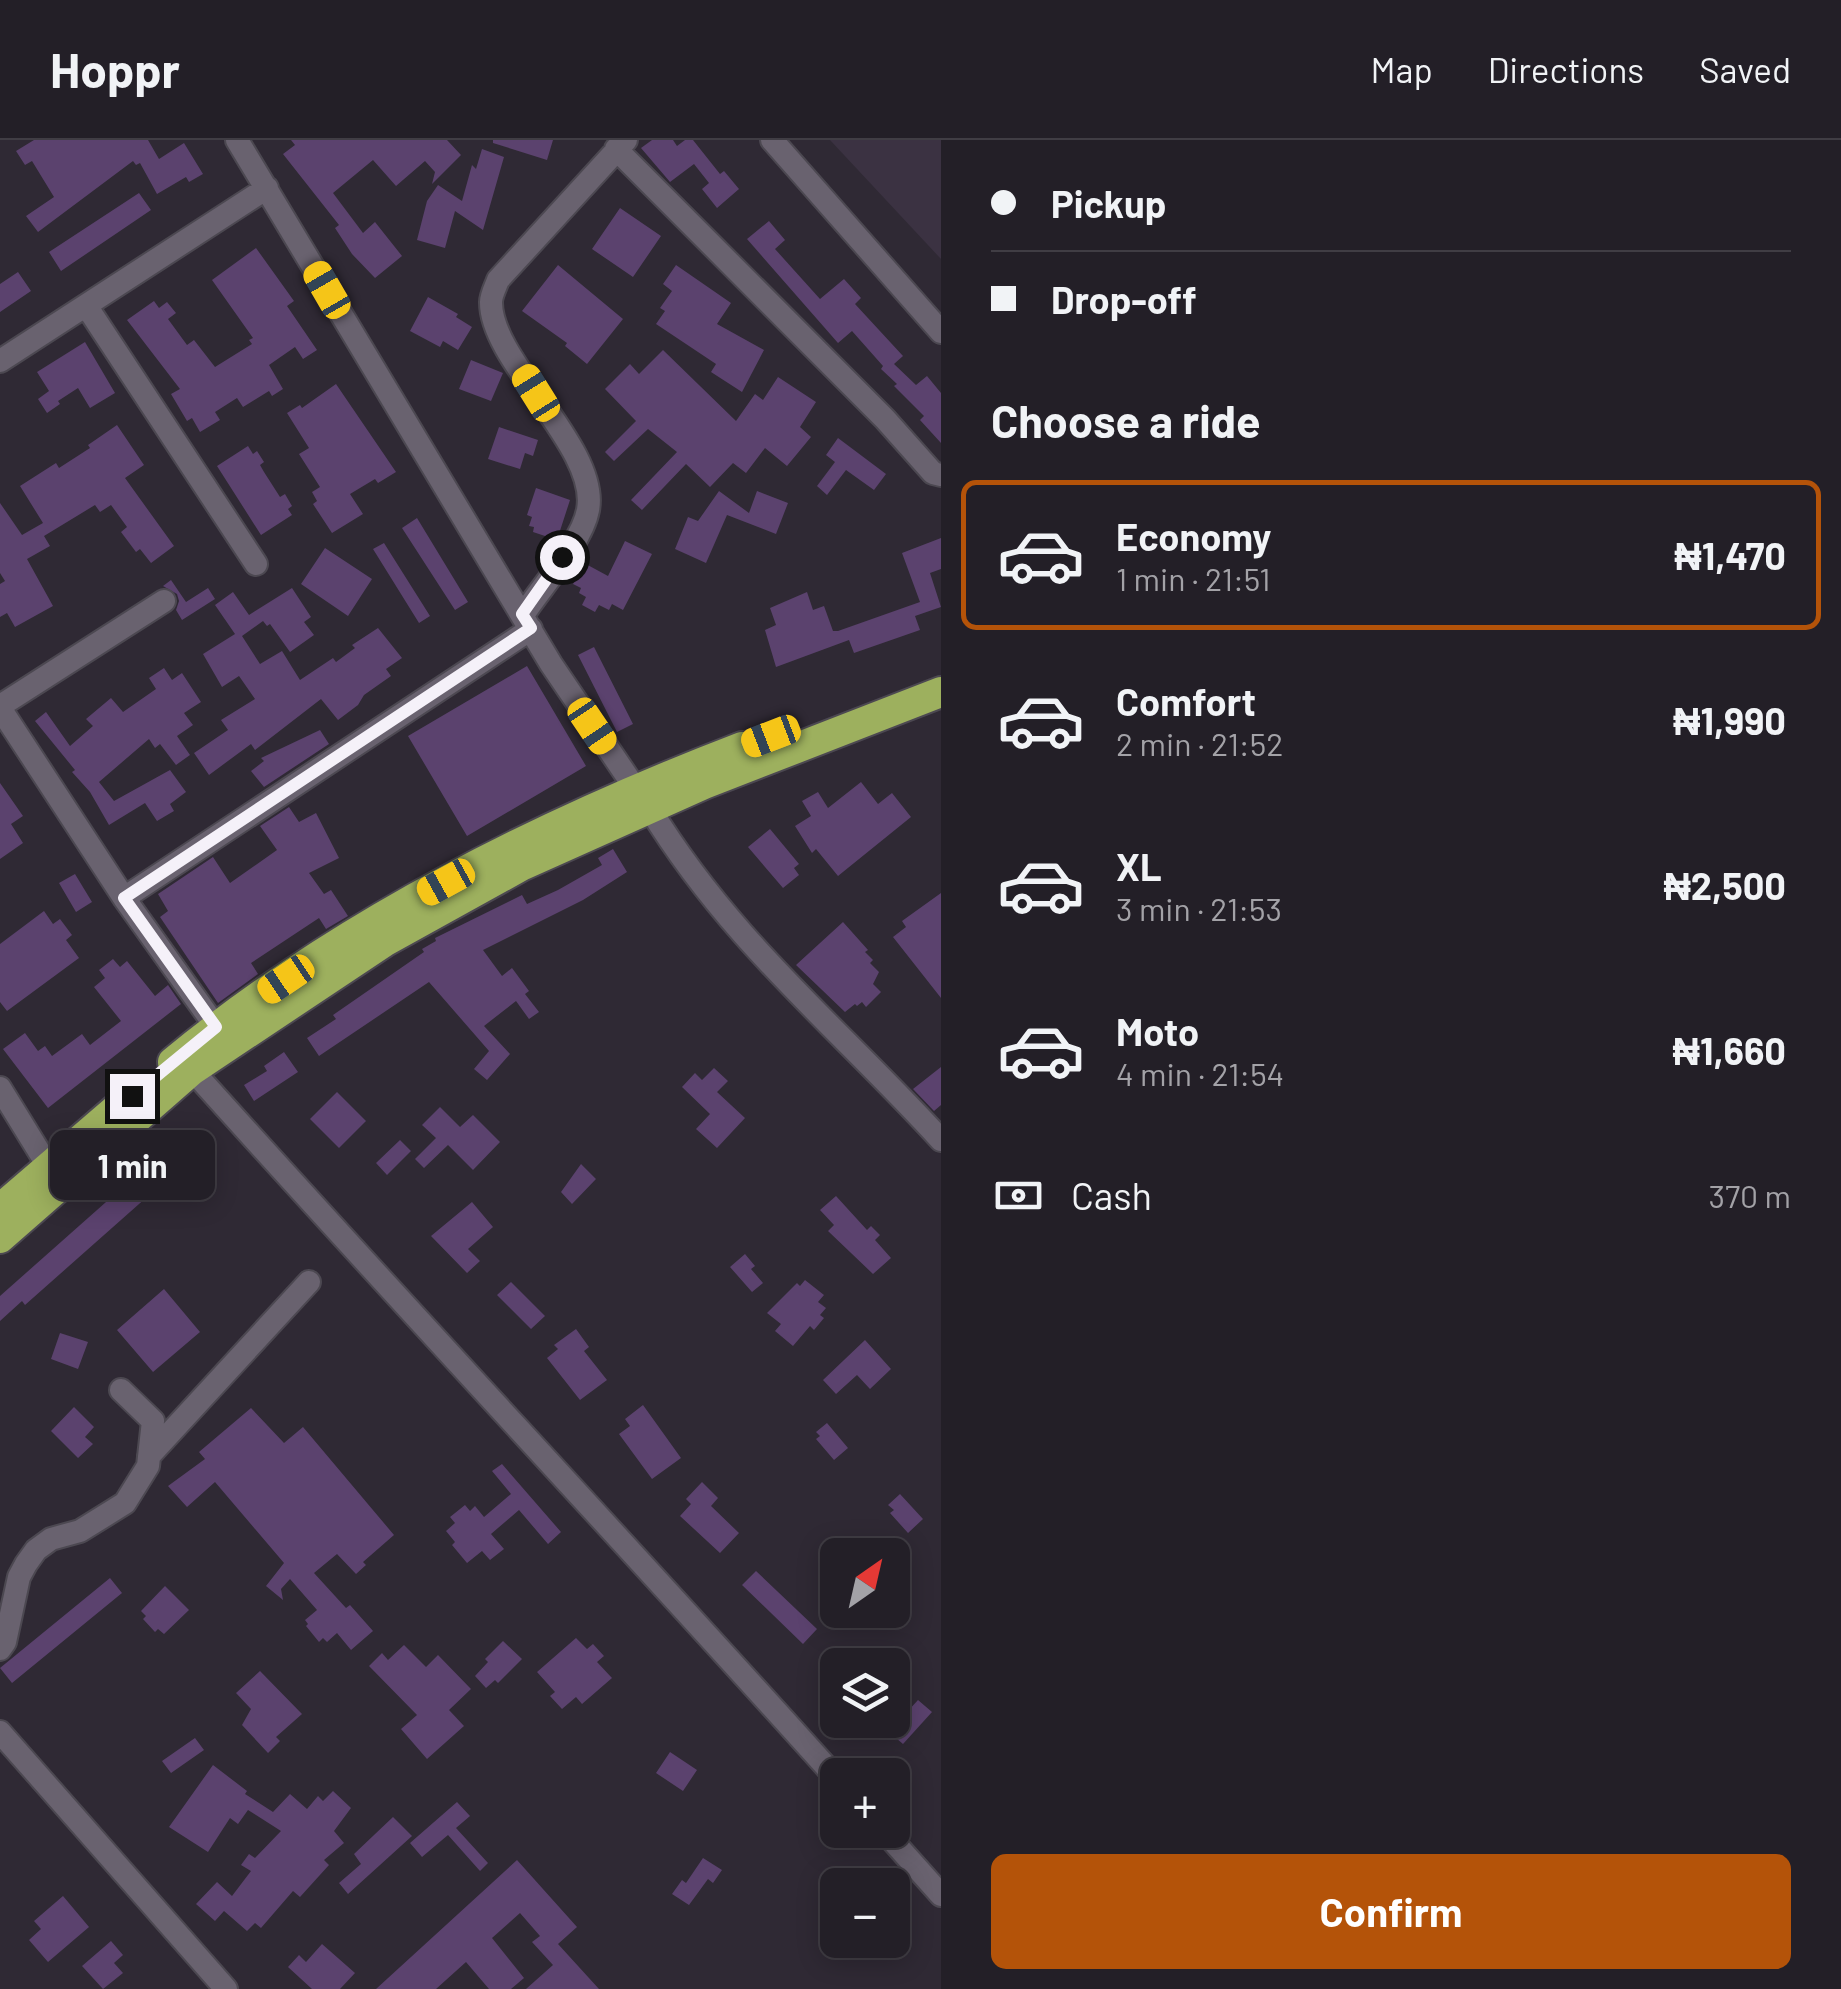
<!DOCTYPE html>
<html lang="en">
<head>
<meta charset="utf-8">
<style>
  :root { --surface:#231f27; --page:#2b272f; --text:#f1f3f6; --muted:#a3a2a7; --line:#403d44; --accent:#b45309 }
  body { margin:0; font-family:Barlow,sans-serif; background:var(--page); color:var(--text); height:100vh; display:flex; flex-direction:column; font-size:38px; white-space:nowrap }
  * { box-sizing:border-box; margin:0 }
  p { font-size:32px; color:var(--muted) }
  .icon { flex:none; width:55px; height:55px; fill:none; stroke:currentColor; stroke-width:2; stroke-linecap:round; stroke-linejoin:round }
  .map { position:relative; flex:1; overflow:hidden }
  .drawer { display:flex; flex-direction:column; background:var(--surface); width:900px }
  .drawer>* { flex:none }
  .guide { display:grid; align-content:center; height:220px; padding:0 50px; background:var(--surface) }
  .needle { width:65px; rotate:34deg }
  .buttons { position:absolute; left:820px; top:1398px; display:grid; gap:20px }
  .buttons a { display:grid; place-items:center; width:90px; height:90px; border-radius:15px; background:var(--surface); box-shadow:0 5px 25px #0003,0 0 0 2px var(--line); font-size:50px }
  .end { position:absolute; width:45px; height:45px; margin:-22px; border:12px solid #f5f1f9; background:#111; box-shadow:0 0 0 5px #111 }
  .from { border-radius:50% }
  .bubble { position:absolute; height:70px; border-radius:15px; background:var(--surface); box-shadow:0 5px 25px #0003,0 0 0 2px var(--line); font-size:32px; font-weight:700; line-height:70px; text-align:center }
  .car { position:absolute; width:30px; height:60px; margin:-30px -15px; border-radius:12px; box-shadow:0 0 8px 2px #0007; background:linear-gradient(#f5c518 24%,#345 0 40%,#f5c518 0 76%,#345 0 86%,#f5c518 0) }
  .guide b { display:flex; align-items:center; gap:35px; height:95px; font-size:38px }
  .guide b+b { border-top:2px solid var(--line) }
  .guide i { width:25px; height:25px; background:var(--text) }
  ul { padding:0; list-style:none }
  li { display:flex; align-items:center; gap:30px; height:150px; margin:0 20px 15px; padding:0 30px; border:5px solid transparent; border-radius:15px }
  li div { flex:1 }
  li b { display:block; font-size:38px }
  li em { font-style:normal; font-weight:700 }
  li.selected { border-color:var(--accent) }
  li>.icon { width:90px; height:90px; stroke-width:1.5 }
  h2 { padding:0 50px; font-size:45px; line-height:120px }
  .pay { display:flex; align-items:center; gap:25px; height:110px; padding:0 50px; font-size:38px }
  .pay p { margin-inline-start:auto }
  .action { display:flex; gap:20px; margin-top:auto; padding:20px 50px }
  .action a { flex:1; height:115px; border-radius:15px; background:var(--accent); color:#fff; font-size:40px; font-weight:700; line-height:115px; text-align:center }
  header { display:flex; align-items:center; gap:60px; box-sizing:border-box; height:140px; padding:0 50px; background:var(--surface); border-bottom:2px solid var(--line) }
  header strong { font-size:48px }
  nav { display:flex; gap:55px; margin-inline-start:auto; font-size:35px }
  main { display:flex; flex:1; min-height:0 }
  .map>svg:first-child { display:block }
  .built { fill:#3b3242 }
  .building { fill:#5b426e }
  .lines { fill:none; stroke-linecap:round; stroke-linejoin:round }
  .minor-casing { stroke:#4c4851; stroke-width:26 }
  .highway-casing { stroke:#4c4851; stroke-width:34 }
  .minor { stroke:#69626f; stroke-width:22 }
  .highway { stroke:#9db05e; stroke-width:30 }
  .route { stroke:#f5f1f9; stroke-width:12 }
</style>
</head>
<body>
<header>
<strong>Hoppr</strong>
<nav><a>Map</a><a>Directions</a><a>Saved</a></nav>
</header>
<main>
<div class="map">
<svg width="941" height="1849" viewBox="0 0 941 1849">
  <rect width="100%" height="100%" fill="#2f2934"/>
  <path class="built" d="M830,0H941V119Z"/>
  <path class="building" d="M34,0H148L159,19L184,3L203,34L189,42L186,37L157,54L140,23L136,25L133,21L38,92L26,76L54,57L32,21L25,25L16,11Z
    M291,0H447L461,15L432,44L435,32L425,21L396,46L373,20L333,53L363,93L375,82L402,116L375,138L352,114L335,88L339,85L283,14L295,5Z
    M493,0H553L547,20L493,3Z
    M652,0H673L677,6L685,0H693L720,34L724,31L739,49L717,68L702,49L709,43L694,24L670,42L641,8Z
    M482,9L504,17L483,90L455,71L445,108L417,100L427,61L438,45L462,61L472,25L476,29Z
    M139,53L151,70L61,131L49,112Z
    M620,68L661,96L633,137L592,109Z
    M769,81L785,100L775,109L820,159L844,139L861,158L855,164L903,216L894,224L916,245L927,236L941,253V303L920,280L924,276L894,246L897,244L881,229L883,226L852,191L838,203L747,99Z
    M256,108L294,161L287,166L317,210L303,219L295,207L269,225L283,249L272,256L269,251L243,267L237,258L215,272L220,280L200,292L192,278L187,281L171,254L180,249L127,180L154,161L159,168L167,162L176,173L168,179L187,205L194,200L215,227L252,204L249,200L253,198L212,140Z
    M558,125L623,179L587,224L565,206L567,203L522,171Z
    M676,125L731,163L717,184L764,210L742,252L711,232L716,224L656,184L665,171L660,168L672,151L663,144Z
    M18,132L31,151L0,172V144Z
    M428,157L458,174L456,177L472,187L458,210L443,201L440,207L410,191Z
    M85,202L115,253L90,268L78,248L58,261L60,264L47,273L38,259L49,251L37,232Z
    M663,210L736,281L755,254L763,260L778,237L816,262L800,287L811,297L787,326L765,308L746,333L733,323L710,347L686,324L642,370L631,360L677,312L648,289L614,321L605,312L636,281L605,249L630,224L639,234Z
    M471,220L503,233L491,261L459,249Z
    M336,244L396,332L378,343L375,339L350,354L363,374L332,393L313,364L317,361L312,352L320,347L299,314L309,308L287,273L300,265L302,268Z
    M117,285L144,325L125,338L174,406L151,423L140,409L136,412L121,392L127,387L111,365L100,372L95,365L44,396L50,406L27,419L53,466L15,487L7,473L0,477V444L5,441L0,433V363L22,395L43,383L20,346L56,323L59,328L90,308L88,305Z
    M499,287L538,300L533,316L525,313L520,329L488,319Z
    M838,298L886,334L874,350L846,330L827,355L817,346L835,322L826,315Z
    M248,306L253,314L257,311L264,322L260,325L264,332L280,357L285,354L292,366L288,369L292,375L261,395L217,326Z
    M536,348L570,360L557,400L533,392L534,387L529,386L532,377L527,375Z
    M719,351L749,373L757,351L788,363L776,394L727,375L706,423L675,409L688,377L698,381Z
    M417,378L468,462L455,470L402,388Z
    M941,398V429L930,433L941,467L915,476L920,490L854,513L849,500L776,527L765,490L776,485L770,468L807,452L813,470L824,466L833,491H838L920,462L902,413Z
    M625,401L652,414L623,470L612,464L609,470L599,465L595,472L582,465L586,457L579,453L581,448L573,444L584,423L608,436Z
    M384,403L430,476L419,483L373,409Z
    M325,408L372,439L348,476L301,444Z
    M171,440L186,462L208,448L215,459L182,480L176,470L179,461L177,454L163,446Z
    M292,448L311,477L304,482L314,495L290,512L270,484L267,486L263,481L242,496L260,524L282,511L300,540L333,518L336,522L355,508L352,505L378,488L402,518L386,529L391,536L364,555L358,565L338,580L321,559L255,610L251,604L209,635L194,613L228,590L221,580L255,559L239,536L222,547L203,514L235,494L215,465L233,452L249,475Z
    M594,507L633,584L617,592L578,515Z
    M527,526L586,626L467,696L408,596Z
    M164,528L172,540L182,533L201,562L184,573L193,585L177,596L190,615L176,625L160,604L155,608L149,599L99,642L114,661L170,630L186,652L170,664L174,671L157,681L145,663L109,685L90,652L72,632L75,630L35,581L46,572L70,606L93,586L86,579L111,558L123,572L156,549L149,538Z
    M320,590L329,604L264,647L251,631L264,621L261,618Z
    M861,642L878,664L892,653L911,677L838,736L816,709L812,713L795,686L811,676L802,661L818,652L828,668Z
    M0,643L23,676L11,684L23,703L0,719Z
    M289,667L299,682L316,673L339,718L309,733L324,754L331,750L348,776L326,789L319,778L251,823L258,834L218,863L160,777L168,771L158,754L213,717L230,743L277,710L260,686Z
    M770,689L799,724L794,728L799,735L783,748L748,707Z
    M613,709L627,732L583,760L483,810L502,836L512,828L529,851L525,854L539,872L529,879L516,861L484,886L510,914L487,940L474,929L489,911L429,842L319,916L307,898L336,879L333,875L424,812L422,809L436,801L435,798L522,755L527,764L558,750L602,725L598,718Z
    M75,734L92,762L76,772L59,743Z
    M941,753V858L893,797L906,787L902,781Z
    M44,771L53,784L60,779L72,795L66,800L79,818L7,871L0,862V804Z
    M843,782L868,810L865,812L873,820L870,823L879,832L873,844L881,852L866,867L862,862L857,866L855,864L845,872L796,825Z
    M113,819L120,827L127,821L155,856L168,845L181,864L48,968L3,909L25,893L38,911L45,906L52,916L82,894L90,905L121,881L94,847L105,838L99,830Z
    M284,912L298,932L254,961L244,945L267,931L264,926Z
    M941,927V965L934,971L913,949Z
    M714,928L728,941L717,952L745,978L717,1008L696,989L710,974L682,947L695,933L702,940Z
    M337,952L366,981L339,1008L310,979Z
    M440,967L460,987L473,975L500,1002L473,1030L448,1005L424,1028L415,1019L436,998L422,985Z
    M185,992L200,1010L25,1165L22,1161L0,1181V1156Z
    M400,1000L411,1011L387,1035L376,1023Z
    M581,1024L596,1039L572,1064L561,1052Z
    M836,1056L867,1090L871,1086L880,1095L875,1100L891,1118L873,1134L828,1091L834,1085L820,1070Z
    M472,1062L493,1087L468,1109L480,1121L467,1133L431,1096Z
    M745,1114L755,1126L751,1129L763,1143L752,1152L730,1127Z
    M805,1140L824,1155L818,1162L826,1168L820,1175L824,1178L814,1190L810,1186L793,1206L775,1191L781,1184L767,1173L797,1143L800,1146Z
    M511,1142L545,1176L531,1189L497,1155Z
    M164,1149L200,1192L153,1232L117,1190Z
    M576,1189L589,1207L584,1211L607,1240L580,1260L547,1218L558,1209L554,1205Z
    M60,1193L88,1202L78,1229L51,1219Z
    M865,1200L891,1229L870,1249L857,1235L836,1254L823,1240Z
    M643,1265L681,1318L652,1339L619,1294L630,1286L625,1279Z
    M74,1267L94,1287L85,1297L93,1304L78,1318L51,1291Z
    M251,1268L284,1303L303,1287L394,1395L363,1422L366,1425L356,1434L337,1414L314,1433L346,1468L350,1465L373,1491L351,1510L337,1493L327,1502L323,1498L319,1502L306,1486L308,1484L305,1480L317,1470L290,1439L281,1449L283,1460L266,1446L284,1423L215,1342L187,1367L168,1346L205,1319L199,1312Z
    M827,1283L848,1308L834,1320L816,1299L820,1296L816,1292Z
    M502,1324L561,1392L548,1404L519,1370L491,1394L504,1409L490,1420L482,1411L467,1423L452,1405L455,1402L446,1391L455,1383L450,1377L465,1365L470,1371L475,1366L484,1377L511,1354L492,1331Z
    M702,1342L718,1358L711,1366L739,1393L720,1413L680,1376L691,1364L686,1359Z
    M900,1354L923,1379L908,1393L890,1373L894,1370L888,1365Z
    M756,1431L817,1489L803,1504L742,1445Z
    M110,1438L122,1453L12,1543L0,1528Z
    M165,1446L189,1470L164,1494L158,1489L155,1492L143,1479L146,1476L141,1471Z
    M576,1498L587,1509L593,1504L604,1516L597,1522L612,1538L582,1564L576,1557L562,1569L550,1556L555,1552L537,1532Z
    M503,1501L522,1519L498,1543L495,1540L486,1548L475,1536L488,1522L485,1519Z
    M404,1505L426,1527L438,1515L471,1549L449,1570L464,1586L427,1619L401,1589L417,1575L369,1526L382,1513L388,1520Z
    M260,1531L302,1574L276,1597L280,1601L268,1613L242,1585L251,1569L236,1553Z
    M918,1560L932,1572L903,1604L875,1580H892L902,1568L907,1572Z
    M195,1598L204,1610L171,1633L162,1621Z
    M670,1612L697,1630L683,1651L656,1633Z
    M213,1625L247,1651L245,1654L273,1672L290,1654L307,1669L318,1656L323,1661L333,1651L351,1668L334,1691L344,1703L324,1720L329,1725L300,1757L293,1751L261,1788L255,1783L247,1791L224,1771L215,1781L196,1764L217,1742L232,1756L251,1731L241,1725L249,1714L255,1718L281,1691L248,1670L238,1684L230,1678L208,1712L169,1687Z
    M457,1662L470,1676L456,1688L488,1723L480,1731L448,1695L422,1717L410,1703Z
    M393,1677L412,1696L348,1754L339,1743L361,1724L354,1714Z
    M703,1718L722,1730L713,1743L708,1739L689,1765L672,1754L682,1740L686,1743Z
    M517,1720L577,1787L558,1804L599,1849H526L553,1825L532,1802L540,1796L520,1773L492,1798L524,1838L511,1849H489L466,1822L436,1849H376Z
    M63,1756L89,1787L48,1822L29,1800L41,1789L34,1781Z
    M111,1801L123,1815L114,1823L123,1833L103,1849L82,1826Z
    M322,1804L355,1833L340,1849H312L288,1827L299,1815L306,1822Z"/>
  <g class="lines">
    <defs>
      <path id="minor" d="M237,0L551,524L635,648
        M772,0L941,192
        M616,9L885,279L933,333L941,335
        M87,167L256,424
        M0,221L267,48
        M523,475C542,446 582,402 588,370C600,308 490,221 491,162C491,155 496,146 498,140L626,0
        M0,566L164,461
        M0,568L124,758L216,887
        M650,669C731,802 838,887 941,1000
        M124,758L531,489
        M192,930C405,1168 624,1401 838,1640
        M0,948L48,1026
        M149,1316L309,1142
        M0,1509L5,1502L19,1437L26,1424L36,1410L51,1399L80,1391L125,1363L148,1326L153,1281L121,1250
        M0,1592L226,1849
        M883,1690L941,1755"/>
      <path id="highway" d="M173,922C340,784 541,684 742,607
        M0,1069L122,964
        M0,1098L192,930L384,802L523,725L704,644L941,552"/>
    </defs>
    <use href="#minor" class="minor-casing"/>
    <use href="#highway" class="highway-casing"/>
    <use href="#minor" class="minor"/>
    <use href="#highway" class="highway"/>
  </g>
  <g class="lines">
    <path class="route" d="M132,956L216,887L124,758L531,488L522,474L562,417"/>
  </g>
</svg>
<div class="buttons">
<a><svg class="needle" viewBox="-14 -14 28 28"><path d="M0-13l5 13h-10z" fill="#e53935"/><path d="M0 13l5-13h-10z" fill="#a3a2a7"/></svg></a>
<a><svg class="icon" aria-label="layers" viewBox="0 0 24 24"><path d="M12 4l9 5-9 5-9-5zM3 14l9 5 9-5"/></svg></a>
<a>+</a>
<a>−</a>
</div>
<i class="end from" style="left:562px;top:417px"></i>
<i class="end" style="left:132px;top:956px"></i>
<div class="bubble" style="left:50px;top:990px;width:165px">1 min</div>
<i class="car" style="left:327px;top:150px;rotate:330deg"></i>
<i class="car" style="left:536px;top:253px;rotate:328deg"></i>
<i class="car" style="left:592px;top:586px;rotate:146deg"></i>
<i class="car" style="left:771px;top:596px;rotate:249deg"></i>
<i class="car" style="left:446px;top:742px;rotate:241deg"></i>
<i class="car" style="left:286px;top:839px;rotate:236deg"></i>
</div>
<section class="drawer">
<div class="guide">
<b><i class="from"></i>Pickup</b>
<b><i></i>Drop-off</b>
</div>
<h2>Choose a ride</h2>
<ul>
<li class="selected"><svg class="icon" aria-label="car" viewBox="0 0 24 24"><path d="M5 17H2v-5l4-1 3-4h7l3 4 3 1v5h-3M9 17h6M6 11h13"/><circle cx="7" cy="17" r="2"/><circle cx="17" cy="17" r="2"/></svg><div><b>Economy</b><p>1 min · 21:51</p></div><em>₦1,470</em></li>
<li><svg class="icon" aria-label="car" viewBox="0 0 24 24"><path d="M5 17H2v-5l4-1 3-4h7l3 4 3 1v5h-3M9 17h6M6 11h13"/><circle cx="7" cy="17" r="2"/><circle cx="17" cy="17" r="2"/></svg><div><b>Comfort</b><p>2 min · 21:52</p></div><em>₦1,990</em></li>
<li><svg class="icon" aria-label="car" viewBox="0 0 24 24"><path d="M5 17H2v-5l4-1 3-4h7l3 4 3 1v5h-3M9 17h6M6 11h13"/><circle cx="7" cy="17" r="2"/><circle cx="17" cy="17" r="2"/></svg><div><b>XL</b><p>3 min · 21:53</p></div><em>₦2,500</em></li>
<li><svg class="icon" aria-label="car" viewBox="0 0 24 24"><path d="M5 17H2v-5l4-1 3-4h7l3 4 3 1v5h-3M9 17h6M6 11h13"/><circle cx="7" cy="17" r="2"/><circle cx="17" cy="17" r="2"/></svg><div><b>Moto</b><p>4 min · 21:54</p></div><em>₦1,660</em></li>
</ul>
<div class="pay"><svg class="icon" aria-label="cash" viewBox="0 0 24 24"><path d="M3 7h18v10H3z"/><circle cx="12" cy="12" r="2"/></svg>Cash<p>370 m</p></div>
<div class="action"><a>Confirm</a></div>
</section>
</main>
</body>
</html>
